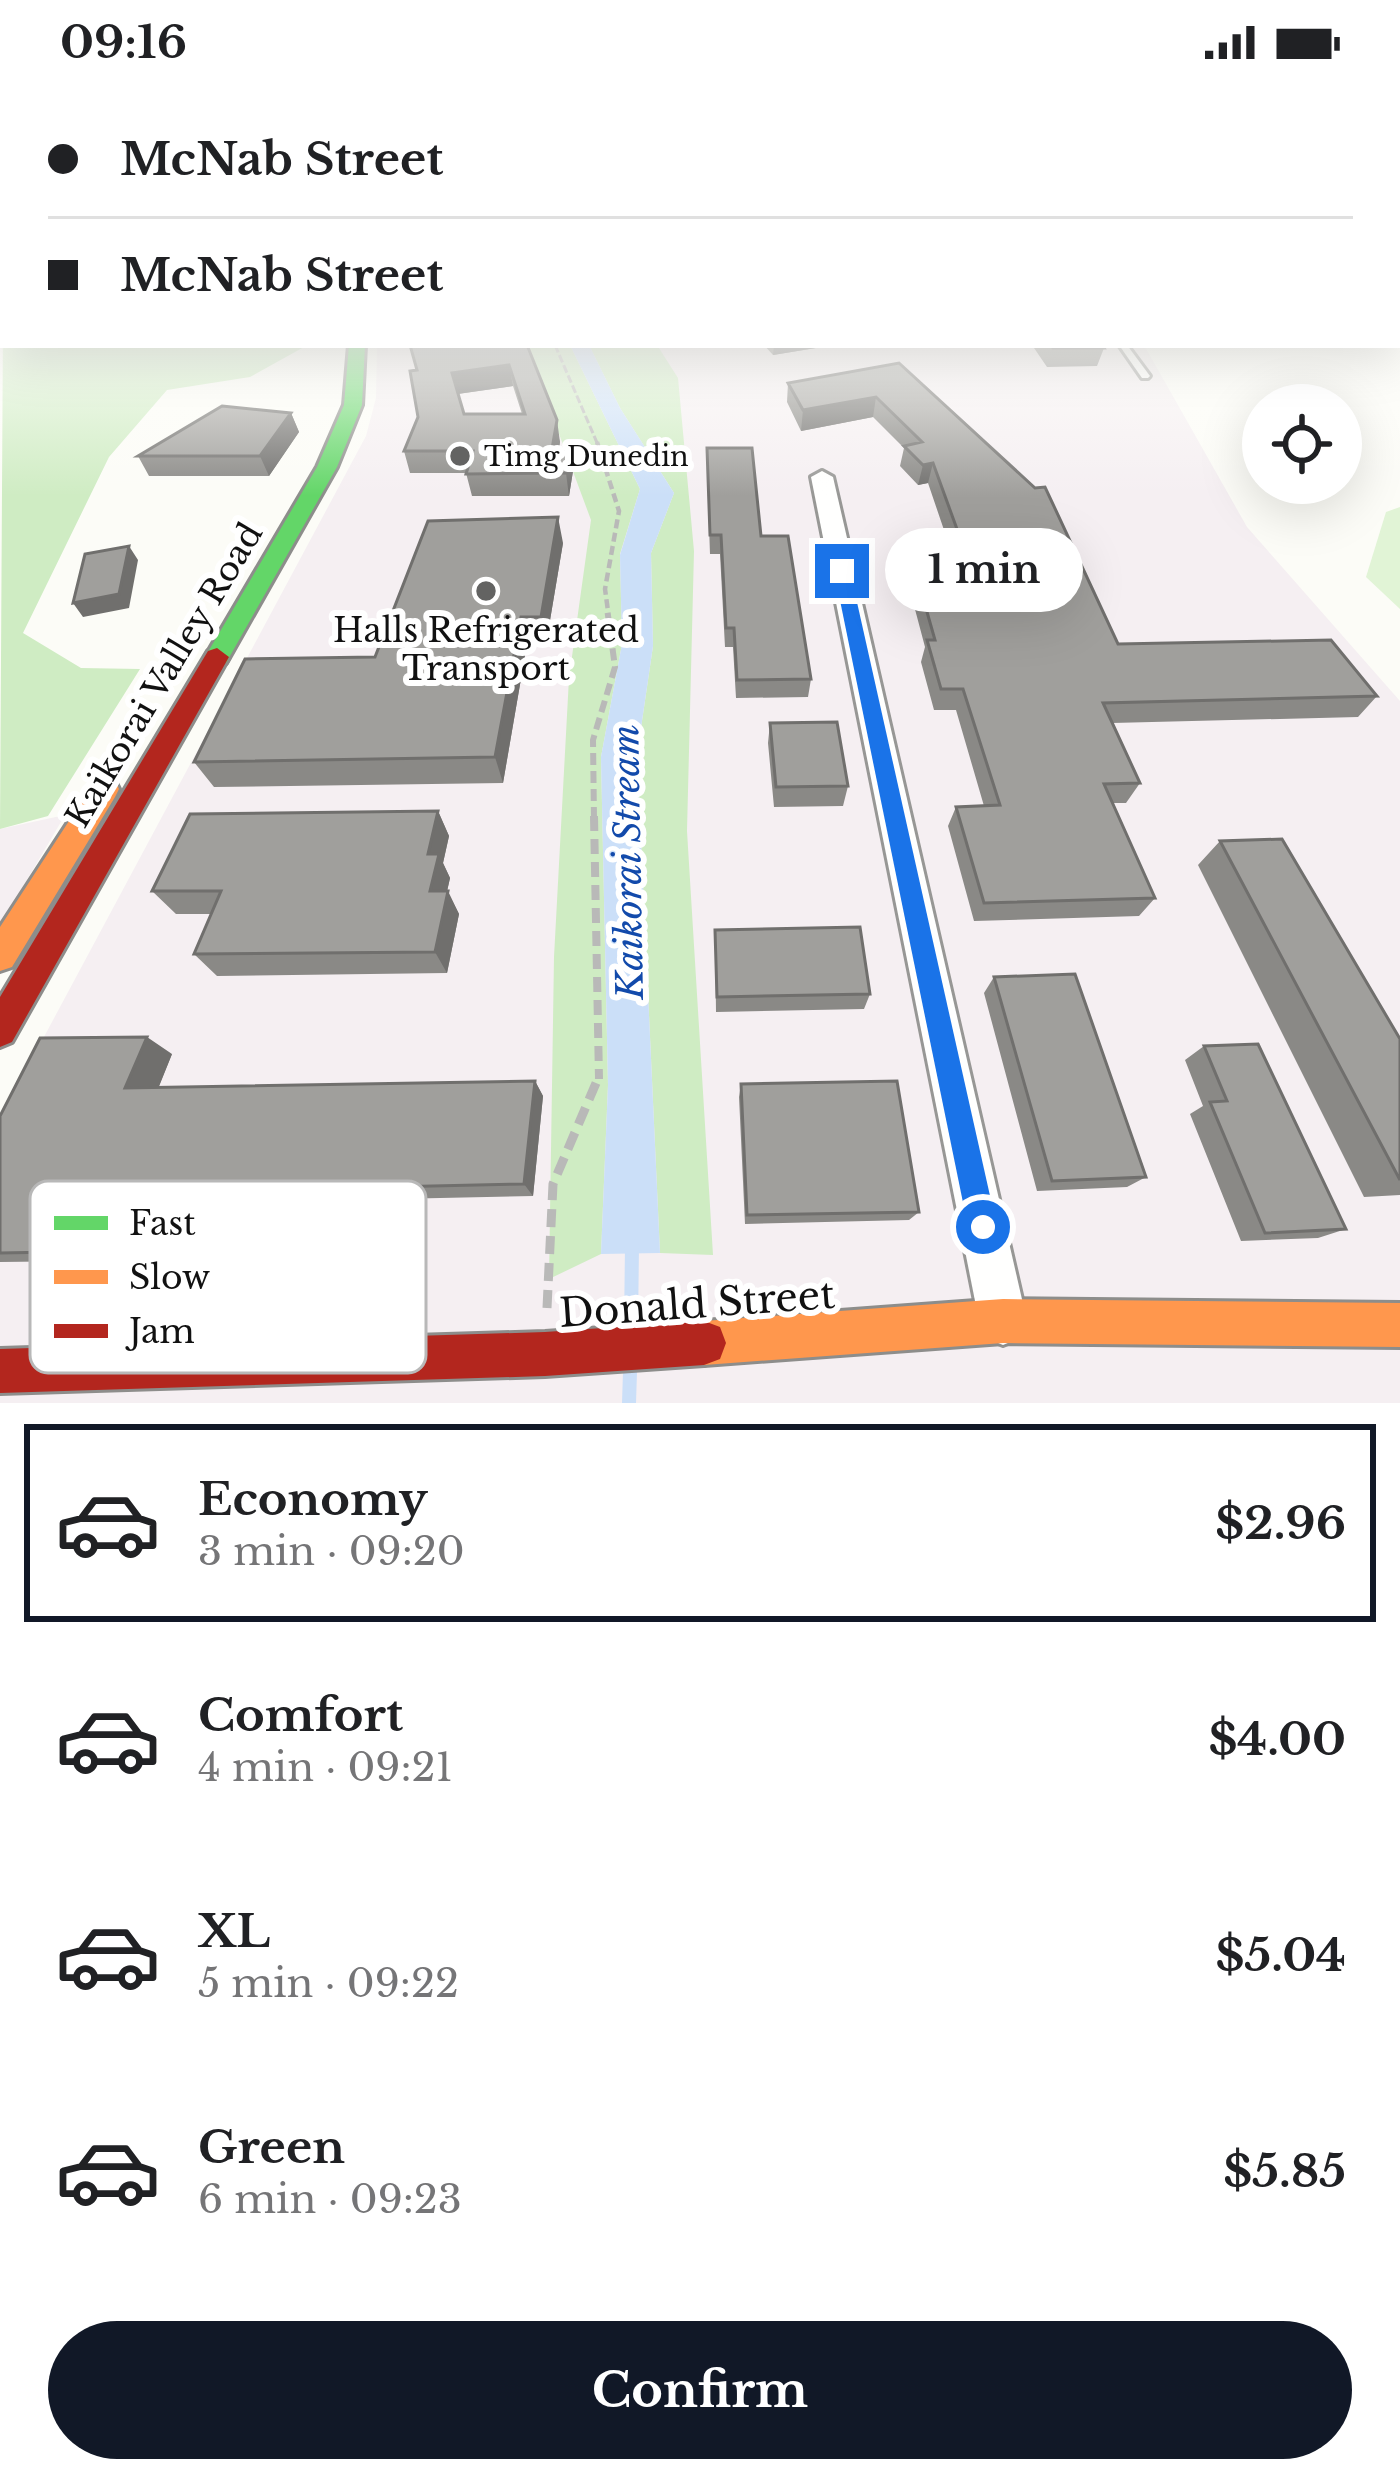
<!DOCTYPE html>
<html lang="en">
<head>
<meta charset="utf-8">
<style>
  :root { --surface:#fff; --page:#f6f6f6; --text:#202124; --muted:#757577; --line:#e0e0e0; --accent:#111827 }
  body { margin:0; font-family:"Libre Baskerville",serif; background:var(--page); color:var(--text); height:100vh; display:flex; flex-direction:column; font-size:45px; white-space:nowrap }
  * { box-sizing:border-box; margin:0 }
  p { font-size:39px; color:var(--muted) }
  .icon { flex:none; width:66px; height:66px; fill:none; stroke:currentColor; stroke-width:2; stroke-linecap:round; stroke-linejoin:round }
  .map { position:relative; height:1319px; overflow:hidden }
  .details { display:flex; flex-direction:column; background:var(--surface); flex:1 }
  .details>* { flex:none }
  .banner { position:absolute; left:0px; top:0px; width:1401px; height:264px; box-shadow:0 12px 48px #0002; display:grid; align-content:center; height:264px; padding:0 48px; background:var(--surface) }
  .buttons { position:absolute; left:1242px; top:300px; display:grid; gap:24px }
  .buttons a { display:grid; place-items:center; width:120px; height:120px; border-radius:50%; background:var(--surface); box-shadow:0 12px 48px #0002; font-size:60px }
  .end { position:absolute; width:54px; height:54px; margin:-27px; border:15px solid #1a73e8; background:#fff; box-shadow:0 0 0 6px #fff }
  .from { border-radius:50% }
  .bubble { position:absolute; height:84px; border-radius:42px; background:var(--surface); box-shadow:0 12px 48px #0002; font-size:39px; font-weight:800; line-height:84px; text-align:center }
  .banner b { display:flex; align-items:center; gap:42px; height:114px; font-size:45px }
  .banner b+b { border-top:3px solid var(--line) }
  .banner i { width:30px; height:30px; background:var(--text) }
  ul { padding:21px 0 0; list-style:none }
  li { display:flex; align-items:center; gap:36px; height:198px; margin:0 24px 18px; padding:0 24px; border:6px solid transparent; border-radius:0px }
  li div { flex:1 }
  li b { display:block; font-size:45px }
  li em { font-style:normal; font-weight:800 }
  li.on { border-color:var(--accent) }
  li>.icon { width:108px; height:108px; stroke-width:1.5 }
  .button { display:flex; gap:24px; margin-top:auto; padding:24px 48px }
  .button a { flex:1; height:138px; border-radius:72px; background:var(--accent); color:#fff; font-size:48px; font-weight:800; line-height:138px; text-align:center }
  .status { display:flex; justify-content:space-between; align-items:center; height:84px; padding:0 60px; background:var(--surface); direction:ltr }
  .status svg { height:33px; fill:currentColor }
  .map>svg:first-child { display:block }
  .industrial { fill:#f5eff2 }
  .green { fill:#e1f4d6 }
  .forest { fill:#cfecc3 }
  .water { fill:#cbdff8 }
  .lines { fill:none; stroke-linecap:round; stroke-linejoin:round }
  .stream { stroke:#cbdff8; stroke-width:14 }
  .lane-casing { stroke:#979795; stroke-width:6 }
  .street-casing { stroke:#979795; stroke-width:6 }
  .fast-casing { stroke:#8d8d8b; stroke-width:6 }
  .slow-casing { stroke:#8d8d8b; stroke-width:6 }
  .jam-casing { stroke:#8d8d8b; stroke-width:6 }
  .path-far4 { stroke:#b9b9b8; stroke-width:3; stroke-dasharray:8 3; stroke-linecap:butt }
  .path-far3 { stroke:#b9b9b8; stroke-width:4.5; stroke-dasharray:9 4.5; stroke-linecap:butt }
  .path-far2 { stroke:#b9b9b8; stroke-width:6; stroke-dasharray:12 6; stroke-linecap:butt }
  .path-far1 { stroke:#b9b9b8; stroke-width:8; stroke-dasharray:15 8; stroke-linecap:butt }
  .path { stroke:#b9b9b8; stroke-width:9; stroke-dasharray:18 9; stroke-linecap:butt }
  .lane { fill:#fffffe; fill-rule:evenodd }
  .street { fill:#fffffe; fill-rule:evenodd }
  .fast { fill:#63d668; fill-rule:evenodd }
  .slow { fill:#ff974d; fill-rule:evenodd }
  .jam { fill:#b3261e; fill-rule:evenodd }
  .wall { fill:#8a8986; fill-rule:evenodd }
  .shaded-wall { fill:#706f6d }
  .building { fill:#a09f9c; stroke:#706f6d; stroke-width:3; fill-rule:evenodd }
  .route { fill:#1a73e8 }
  .poi-dot { fill:#636362; stroke:#fff; stroke-width:4.5 }
  .labels { text-anchor:middle; dominant-baseline:central; stroke-width:12; stroke-linejoin:round; paint-order:stroke }
  .far-poi-label { font-size:27px; fill:#111; stroke:#fff; text-anchor:start }
  .poi-label { font-size:33px; fill:#111; stroke:#fff }
  .street-label { font-size:33px; fill:#111; stroke:#fff }
  .water-label { font-size:36px; font-style:italic; fill:#124aab; stroke:#fff }
  .near-street-label { font-size:39px; fill:#111; stroke:#fff }
  .key { fill:#fff; stroke:#b8b8b8; stroke-width:3 }
  .key-label { font-size:33px; fill:#111 }
</style>
</head>
<body>
<div class="status"><b>09:16</b><svg viewBox="0 0 49 12"><path d="M0 12V9h3v3zM5 12V6h3v6zM10 12V3h3v9zM15 12V0h3v12zM26 1h20v11H26zM47 4h2v5h-2z"/></svg></div>
<div class="map">
<svg width="1400" height="1319" viewBox="0 0 1400 1319">
  <rect width="100%" height="100%" fill="#fcfcf7"/>
  <path class="industrial" d="M377,261H1144L1247,443L1400,617V1319H0V1035L366,352L376,314Z
    M65,731L0,842V745Z"/>
  <path class="green" d="M1400,423V525L1366,493L1386,428Z"/>
  <path class="forest" d="M3,238V261L304,263L250,293L167,306L109,373L23,549L81,584L140,585L48,732L0,745Z
    M526,261H570L640,405L620,470L622,560L601,673L608,1001L601,1170L549,1195L554,873L569,594L591,436Z
    M589,261H657L678,294L694,467L687,747L713,1171L660,1169L637,671L653,562L651,469L674,409L620,324Z"/>
  <path class="water" d="M570,261H589L620,324L674,409L651,469L653,562L637,671L660,1169L601,1170L608,1001L601,673L622,560L620,471L640,405Z"/>
  <g class="lines">
    <path class="stream" d="M631,1242L632,1162
      M629,1319L630,1288"/>
    <defs>
      <path id="lane" d="M1119,261H1127L1150,292L1148,294H1142Z"/>
      <path id="street" d="M822,387L833,393L1027,1237L1020,1254L1003,1261L986,1254L979,1237L811,393Z"/>
      <path id="fast" d="M349,261H365L362,321L337,383L226,579H208L205,573L317,383L344,321Z"/>
      <path id="slow" d="M105,694L115,697L119,705L115,713L12,883L0,887V843L95,697Z
        M1003,1215L1400,1219V1263L1003,1259L704,1281L688,1275L682,1259L688,1243L704,1237Z"/>
      <path id="jam" d="M217,564L229,573L12,958L0,963V913L208,567Z
        M704,1237L720,1243L726,1259L720,1275L704,1281L545,1292L0,1309V1265L545,1248Z"/>
    </defs>
    <use href="#lane" class="lane-casing"/>
    <use href="#street" class="street-casing"/>
    <use href="#fast" class="fast-casing"/>
    <use href="#slow" class="slow-casing"/>
    <use href="#jam" class="jam-casing"/>
    <path class="path-far4" d="M555,261L598,361"/>
    <path class="path-far3" d="M597,358L619,427L605,505L608,527"/>
    <path class="path-far2" d="M594,735L593,656L615,583L607,524"/>
    <path class="path-far1" d="M594,732L599,995"/>
    <path class="path" d="M547,1224L553,1100L599,992"/>
    <use href="#lane" class="lane"/>
    <use href="#street" class="street"/>
    <use href="#fast" class="fast"/>
    <use href="#slow" class="slow"/>
    <use href="#jam" class="jam"/>
  </g>
  <path class="wall" d="M527,261L560,358L559,365L573,387L569,412H472L466,389H410L404,367L418,333L416,286ZM513,302L522,330H464L458,310Z
    M764,261H834L773,271Z
    M1032,261H1102L1104,264L1097,282L1047,283Z
    M899,279L1118,560L1377,612L1358,633L1112,639L1140,699L1126,719H1113L1155,814L1139,832L974,837L948,742L956,723L984,722L956,626H934L921,578L925,563L912,514L917,493H960L928,399L918,401L900,382L904,364L873,333L801,347L787,318L788,299Z
    M291,329L299,348L269,392H149L138,372Z
    M707,383L761,452L811,595L808,613L736,614L733,563H725L720,470H710Z
    M563,459L546,560H527L503,699L214,703L194,678L375,573Z
    M770,639L848,702L843,722L774,723L768,659Z
    M438,727L449,752L443,779L450,794L447,807L459,830L447,889L217,892L194,870L211,830H176L152,807Z
    M1220,757L1400,955V1111L1364,1113L1198,781Z
    M715,846L870,910L864,925L716,928Z
    M994,893L1146,1093L1127,1103L1037,1107L984,909Z
    M1204,962L1346,1145L1318,1154L1241,1157L1190,1030L1203,1022L1185,976Z
    M172,970L158,1004L535,997L543,1012L533,1112L110,1121L88,1177L0,1178V1032Z
    M741,1000L919,1128L909,1136L745,1140L739,1013Z"/>
  <path class="shaded-wall" d="M774,261H834L773,271Z
    M509,281L513,302L457,310L452,289Z
    M876,313L873,333L801,347L803,326Z
    M291,329L299,348L269,392L260,372Z
    M557,336L560,358L555,387L552,365Z
    M570,364L573,387L569,412L566,389Z
    M933,379L928,399L918,401L923,381Z
    M558,433L563,459L546,560L541,533Z
    M129,462L138,476L129,524L83,533L73,519Z
    M521,533L527,560L503,699L495,673Z
    M438,727L449,752L443,779L450,794L442,830L430,807L428,770Z
    M448,807L459,830L447,889L435,868Z
    M147,953L172,970L152,1020L125,1004Z
    M535,997L543,1012L533,1112L524,1100Z
    M79,1110L110,1121L88,1177L54,1168Z"/>
  <path class="building" d="M410,261H527L557,336L552,365L570,364L566,389L466,390L473,367H404L418,333L410,287L417,286ZM509,281L525,330H464L452,289Z
    M1051,261H1102L1104,264H1053Z
    M899,279L1035,404L1045,403L1118,560L1331,556L1377,612L1103,619L1140,699L1104,700L1155,814L984,819L956,723L1000,721L963,605H941L927,556H935L917,493L974,492L933,379L923,381L904,362L922,358L876,313L803,326L788,299Z
    M222,322L291,329L260,372H138Z
    M707,364H752L761,452H788L811,595L737,596L734,544H726L721,451H710Z
    M558,433L541,533H521L495,673L194,678L245,575L375,573L428,437Z
    M129,462L119,510L73,519L85,470Z
    M837,638L848,702L776,703L770,639Z
    M438,727L428,770H439L430,807H448L435,868L194,870L221,807H152L190,730Z
    M1282,755L1400,955V1096L1220,757Z
    M860,843L870,910L717,913L715,846Z
    M1075,890L1146,1093L1052,1097L994,893Z
    M147,953L125,1004L535,997L524,1100L79,1110L54,1168L0,1169V1032L40,954Z
    M1258,960L1346,1145L1265,1149L1210,1018L1227,1017L1204,962Z
    M897,997L919,1128L747,1131L741,1000Z"/>
  <linearGradient id="sky" x2="0" y2="1"><stop stop-color="#9cc5ee"/><stop offset="0.55" stop-color="#fefefb"/><stop offset="1" stop-color="#fefefb" stop-opacity="0"/></linearGradient>
  <rect width="1400" height="412" fill="url(#sky)"/>
  <path class="route" d="M842,482L850,487L997,1143L993,1154L983,1158L972,1154L968,1143L834,487Z"/>
  <g class="poi-dot">
    <circle cx="460" cy="372" r="12"/>
    <circle cx="486" cy="507" r="12"/>
  </g>
  <g class="labels">
    <g class="far-poi-label">
      <text x="484" y="372">Timg Dunedin</text>
    </g>
    <g class="poi-label">
      <text x="486" y="546">Halls Refrigerated<tspan x="486" dy="38">Transport</tspan></text>
    </g>
    <g class="street-label">
      <text transform="translate(164 591) rotate(-59)">Kaikorai Valley Road</text>
    </g>
    <g class="water-label">
      <text transform="translate(628 778) rotate(-91)">Kaikorai Stream</text>
    </g>
    <g class="near-street-label">
      <text transform="translate(697 1220) rotate(-4)">Donald Street</text>
    </g>
  </g>
  <rect x="30" y="1097" width="396" height="192" rx="18" class="key"/>
  <rect x="54" y="1132" width="54" height="14" fill="#63d668"/>
  <rect x="54" y="1186" width="54" height="14" fill="#ff974d"/>
  <rect x="54" y="1240" width="54" height="14" fill="#b3261e"/>
  <g class="key-label">
    <text x="129" y="1151">Fast</text>
    <text x="129" y="1205">Slow</text>
    <text x="129" y="1259">Jam</text>
  </g>
</svg>
<div class="buttons">
<a><svg class="icon" aria-label="locate" viewBox="0 0 24 24"><circle cx="12" cy="12" r="6"/><path d="M12 2v4M12 18v4M2 12h4M18 12h4"/></svg></a>
</div>
<i class="end from" style="left:983px;top:1143px"></i>
<i class="end" style="left:842px;top:487px"></i>
<div class="bubble" style="left:885px;top:444px;width:198px">1 min</div>
<div class="banner">
<b><i class="from"></i>McNab Street</b>
<b><i></i>McNab Street</b>
</div>
</div>
<section class="details">
<ul>
<li class="on"><svg class="icon" aria-label="car" viewBox="0 0 24 24"><path d="M5 17H2v-5l4-1 3-4h7l3 4 3 1v5h-3M9 17h6M6 11h13"/><circle cx="7" cy="17" r="2"/><circle cx="17" cy="17" r="2"/></svg><div><b>Economy</b><p>3 min · 09:20</p></div><em>$2.96</em></li>
<li><svg class="icon" aria-label="car" viewBox="0 0 24 24"><path d="M5 17H2v-5l4-1 3-4h7l3 4 3 1v5h-3M9 17h6M6 11h13"/><circle cx="7" cy="17" r="2"/><circle cx="17" cy="17" r="2"/></svg><div><b>Comfort</b><p>4 min · 09:21</p></div><em>$4.00</em></li>
<li><svg class="icon" aria-label="car" viewBox="0 0 24 24"><path d="M5 17H2v-5l4-1 3-4h7l3 4 3 1v5h-3M9 17h6M6 11h13"/><circle cx="7" cy="17" r="2"/><circle cx="17" cy="17" r="2"/></svg><div><b>XL</b><p>5 min · 09:22</p></div><em>$5.04</em></li>
<li><svg class="icon" aria-label="car" viewBox="0 0 24 24"><path d="M5 17H2v-5l4-1 3-4h7l3 4 3 1v5h-3M9 17h6M6 11h13"/><circle cx="7" cy="17" r="2"/><circle cx="17" cy="17" r="2"/></svg><div><b>Green</b><p>6 min · 09:23</p></div><em>$5.85</em></li>
</ul>
<div class="button"><a>Confirm</a></div>
</section>
</body>
</html>
